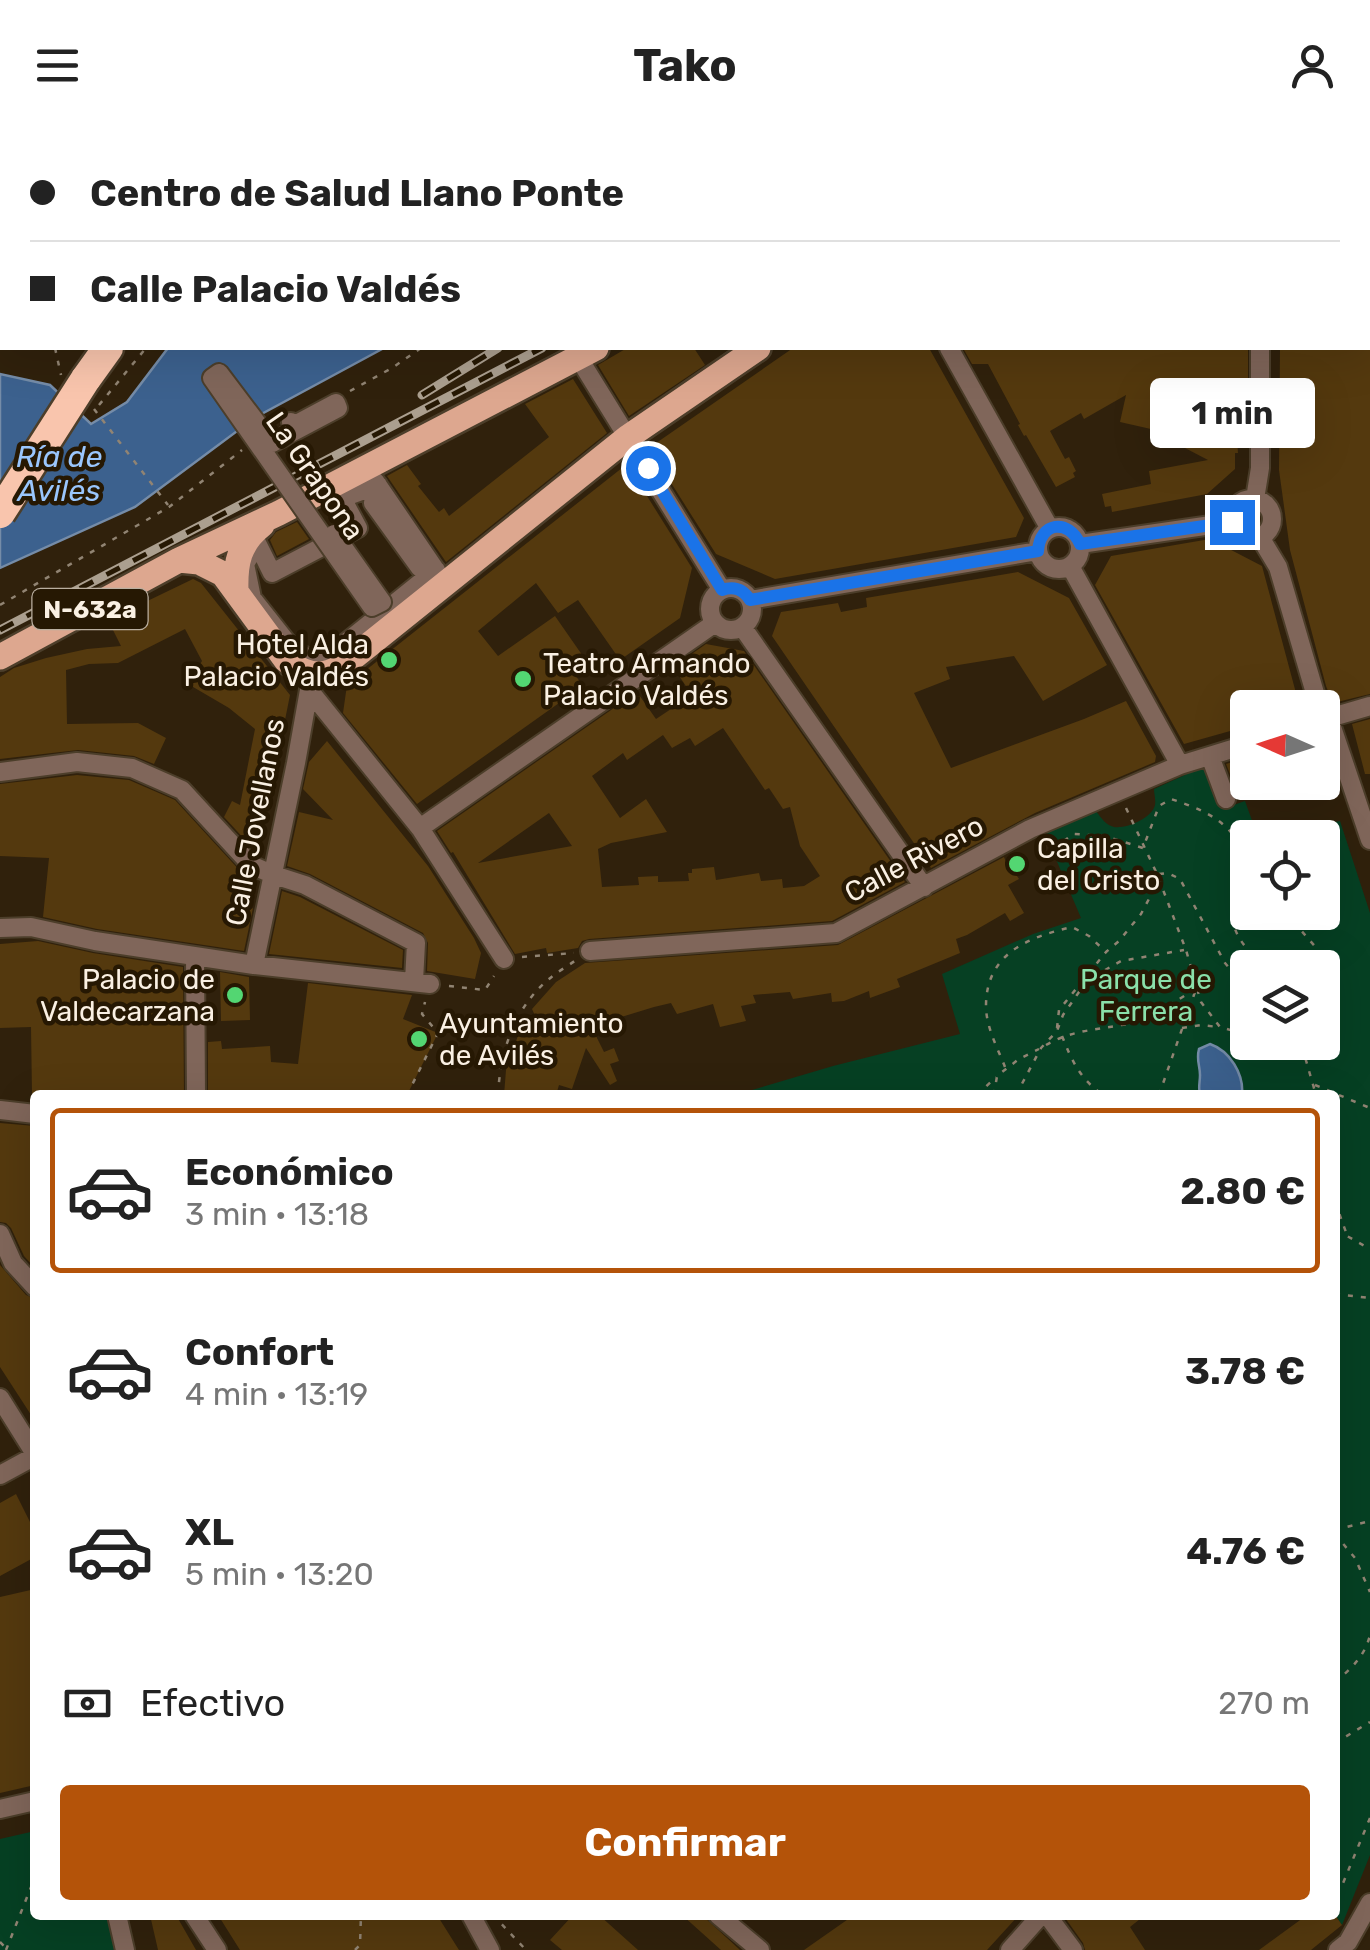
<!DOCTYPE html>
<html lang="es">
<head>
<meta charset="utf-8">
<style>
  :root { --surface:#fff; --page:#f6f6f6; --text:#222; --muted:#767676; --line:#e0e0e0; --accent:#b45309 }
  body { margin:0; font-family:Rubik,sans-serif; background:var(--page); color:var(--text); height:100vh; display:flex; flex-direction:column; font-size:38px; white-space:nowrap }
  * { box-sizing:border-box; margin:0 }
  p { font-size:32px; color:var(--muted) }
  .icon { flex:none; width:55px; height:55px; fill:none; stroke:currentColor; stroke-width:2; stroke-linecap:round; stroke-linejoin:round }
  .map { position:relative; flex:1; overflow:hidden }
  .details { position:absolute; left:30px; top:960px; width:1310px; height:830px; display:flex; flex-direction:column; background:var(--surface); border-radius:10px; box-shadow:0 10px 40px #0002 }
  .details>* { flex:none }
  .hud { position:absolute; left:0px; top:0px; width:1370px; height:220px; box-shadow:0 10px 40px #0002; display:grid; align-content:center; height:220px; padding:0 30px; background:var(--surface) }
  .needle { width:65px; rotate:273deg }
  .controls { position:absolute; left:1230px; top:560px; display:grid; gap:20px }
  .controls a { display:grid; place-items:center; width:110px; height:110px; border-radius:10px; background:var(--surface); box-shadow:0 10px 40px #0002; font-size:50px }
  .end { position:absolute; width:45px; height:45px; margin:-22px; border:12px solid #1a73e8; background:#fff; box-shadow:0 0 0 5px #fff }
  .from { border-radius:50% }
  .bubble { position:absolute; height:70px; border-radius:10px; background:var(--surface); box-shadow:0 10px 40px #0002; font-size:32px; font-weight:700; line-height:70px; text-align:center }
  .hud b { display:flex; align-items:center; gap:35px; height:95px; font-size:38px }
  .hud b+b { border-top:2px solid var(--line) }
  .hud i { width:25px; height:25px; background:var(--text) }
  ul { padding:18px 0 0; list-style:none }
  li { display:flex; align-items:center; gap:30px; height:165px; margin:0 20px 15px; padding:0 10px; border:5px solid transparent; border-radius:10px }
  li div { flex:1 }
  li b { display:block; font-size:38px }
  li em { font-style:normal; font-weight:700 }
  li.current { border-color:var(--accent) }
  li>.icon { width:90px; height:90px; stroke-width:1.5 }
  .pay { display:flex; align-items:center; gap:25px; height:110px; padding:0 30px; font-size:38px }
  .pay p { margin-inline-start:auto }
  .action { display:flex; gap:20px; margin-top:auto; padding:20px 30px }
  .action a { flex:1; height:115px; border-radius:10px; background:var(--accent); color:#fff; font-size:40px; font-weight:700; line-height:115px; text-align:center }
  header { display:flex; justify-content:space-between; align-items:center; height:130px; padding:0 30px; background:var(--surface); font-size:45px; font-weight:700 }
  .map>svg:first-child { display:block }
  .green { fill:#064023; fill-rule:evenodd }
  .water { fill:#3c618e; stroke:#758ca8; stroke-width:2.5 }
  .building { fill:#54390e; fill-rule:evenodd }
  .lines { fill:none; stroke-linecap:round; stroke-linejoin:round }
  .street-casing { stroke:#4c3e2a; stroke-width:22 }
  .primary-casing { stroke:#4c3e2a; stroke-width:30 }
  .highway-casing { stroke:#4c3e2a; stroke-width:35 }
  .path { stroke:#918473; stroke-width:2.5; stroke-dasharray:5 8; stroke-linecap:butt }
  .street { stroke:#80665a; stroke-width:18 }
  .primary { stroke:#dda78f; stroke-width:25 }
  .highway { stroke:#f9c5ad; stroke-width:30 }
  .rail-casing { stroke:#ab9f8f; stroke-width:9 }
  .rail { stroke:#261803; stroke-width:5; stroke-dasharray:15; stroke-linecap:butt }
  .street-bridge-casing { stroke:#4c3e2a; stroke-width:22; stroke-linecap:butt }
  .highway-bridge-casing { stroke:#4c3e2a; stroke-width:35; stroke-linecap:butt }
  .street-bridge { stroke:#80665a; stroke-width:18 }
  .highway-bridge { stroke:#f9c5ad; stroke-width:30 }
  .route { stroke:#1a73e8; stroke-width:12 }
  .poi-dot { fill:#53d672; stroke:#261803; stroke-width:4 }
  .labels { text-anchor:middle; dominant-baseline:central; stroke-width:9; stroke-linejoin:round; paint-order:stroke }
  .shield { fill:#261803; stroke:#baafa0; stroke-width:2.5 }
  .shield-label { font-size:25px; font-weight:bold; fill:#faf0e3 }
  .street-label { font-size:28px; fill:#faf0e3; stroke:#261803 }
  .poi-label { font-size:28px; fill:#faf0e3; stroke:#261803; text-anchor:start }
  .park-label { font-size:28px; fill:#8ae1aa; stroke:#261803 }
  .water-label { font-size:30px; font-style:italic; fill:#9ac6fd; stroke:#261803 }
</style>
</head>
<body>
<header><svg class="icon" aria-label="menu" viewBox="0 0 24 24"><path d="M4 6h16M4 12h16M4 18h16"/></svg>Tako<svg class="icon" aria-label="person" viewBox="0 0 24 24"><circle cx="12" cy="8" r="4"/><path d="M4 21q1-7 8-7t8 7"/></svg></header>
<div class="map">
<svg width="1370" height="1820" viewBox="0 0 1370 1820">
  <rect width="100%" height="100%" fill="#30210c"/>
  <path class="green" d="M1207,635L1222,679L1245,671L1258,707L1340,691L1370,783V1725L1342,1795L1335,1785V965H735L833,936L960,904L942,844L1033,804L1081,788L1044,701L1096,681C1101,688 1106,695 1114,697C1127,699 1152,688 1155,675C1156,670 1154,664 1154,659ZM1248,708H1322V782H1248ZM1248,838H1322V912H1248Z
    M35,1701V1785H109L116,1820H0V1709Z"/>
  <path class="water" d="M168,218H384L256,287L135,377L0,438V244L50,255L91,294L127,272Z
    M1210,914C1230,921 1244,944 1242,965H1200C1198,957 1200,953 1200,945C1200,935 1196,930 1199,919Z"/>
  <path class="building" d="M627,218H694L705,235L629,286L598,235Z
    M793,218H929L1024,388L1016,407L775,449L716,424L649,318Z
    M963,218H1248V299L1236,296L1238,323H1235V339L1207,364L1112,382L1111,376L1105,377L1102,364L1151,354L1149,341L1208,330L1162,306L1164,302L1120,292L1126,265L1084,289L1081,283L1050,301L1065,329L1069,327L1076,341L1073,343L1075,347L1056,357L1026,305L1024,306L1018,295L1020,294L988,234H972Z
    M1280,218H1370V564L1333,573L1326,556L1290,420L1279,340Z
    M573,249L607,303L446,432L387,346L407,335L421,354L418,356L439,382L444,378L449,386L549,307L525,274Z
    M627,334L692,438L680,488L620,530L578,470L558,483L536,453L478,501L498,526L555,486L587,532L573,542L583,556L417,674L343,583L347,555Z
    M297,392L309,409L277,426L270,410L276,402Z
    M1210,409L1262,436L1300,578H1248V596L1184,614L1095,455L1111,426Z
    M1018,442L1069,468L1107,535L1043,571L1014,526L946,537L950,549L914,563L951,638L1084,589L1126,571L1156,626L1155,632L1035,683L931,738L772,506L781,482L838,473L841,482L867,477L866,468Z
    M193,449L201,453L290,565L262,705L255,713H248L224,687L232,671L240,675L255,599L229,578L188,554L202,531L185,499L118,533L89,534L66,540L67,594L138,593L166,608L154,634L134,626L78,620L0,629V547L14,538L46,528L87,519L121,516L108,490Z
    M706,514L744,521L905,752L832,791L589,809L582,811L578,818L547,823L546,818L515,824L453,722L451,723L437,701L637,562L656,589L692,565L673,537ZM723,598L765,660L769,658L783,679L790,677L800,716L820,746L804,756L783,758L782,749L761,751L759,743L716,750L714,737L692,739V743H688L689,751L658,752V746L638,747L639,755L602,757L598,719L611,713L667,702L646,669L620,688L592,646L623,623L627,630L663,605L672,618L690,608L695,616ZM549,683L572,716L478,733Z
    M1370,589V644H1365L1352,594Z
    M327,611L428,736L474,808L481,823L475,849L427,841L428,813L423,803L310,744L287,736L299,682L333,690L303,659L309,632Z
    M1248,627V661L1238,664L1226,634Z
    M77,645L129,650L175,670L242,743L253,749L247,782L253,778L244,821L97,799L43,787L49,728L0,726V654Z
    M1020,726L1026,737L1015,743L1019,749L1008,755L1024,783L1010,791L1005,783L967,805L956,809L960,823L897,849L900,857L870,868L869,861L844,871L832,872L831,863L793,869L790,862L753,865L756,873L741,876L746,891L720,897L713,874L677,884L671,873L654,877L605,892L593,900L604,922L614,918L619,931L610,934L617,951L610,955L586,918L572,959L559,955L556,965H504L506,940L521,897L537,890L532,879L556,852L585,833L838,815L1004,727L1006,732Z
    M282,761L300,767L403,820L402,838L269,824Z
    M38,811L93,823L183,837L184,965H32L31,897L0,898V814Z
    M220,842L249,847L250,890L221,891Z
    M308,853L412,865L403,889L438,903L407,965H208V912L221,911L222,919L270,916L271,932L298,934Z
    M0,993L35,996V1138L24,1126L11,1098L6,1093L0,1092Z
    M0,1135L26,1165L35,1169V1291L0,1237Z
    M16,1364L35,1402V1427L0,1446V1373Z
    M35,1459V1655L0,1663V1467Z
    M150,1785H176L196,1820H158Z
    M218,1785H437L459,1820H240Z
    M573,1785H599L638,1820H562L550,1810Z
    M682,1785H702L740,1820H721Z
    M854,1785H1019L987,1820H804Z
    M1063,1785H1145L1130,1797L1145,1820H1085L1083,1813Z
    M1307,1785H1335L1342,1795L1311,1820H1259Z"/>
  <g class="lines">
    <defs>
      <path id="street" d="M0,199L2,197
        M949,218L1050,399
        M578,227L722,460
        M272,313L338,278L336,273L293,296L291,292
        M375,351L439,445
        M378,355L373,373L420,438L436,440L333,523L313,530L293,520L252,468L245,434L257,413L272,443L358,398L342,368Z
        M1255,369L1260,338V218
        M1232 389a20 20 0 1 1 40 0a20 20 0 1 1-40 0Z
        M1038 418a21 21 0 1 1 42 0a21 21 0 1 1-42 0Z
        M1260,407L1278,437L1317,570L1322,578
        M1080,414L1232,392
        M1070,436L1180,635
        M710 479a21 21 0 1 1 42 0a21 21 0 1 1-42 0Z
        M750,470L1038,421
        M743,498L924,757
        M309,544V560L420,698L504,829
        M1322,578L1329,588L1370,710
        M1322,590L1370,576
        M1210,626L1226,669
        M0,642L77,632L132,638L182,660L251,735L274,745L305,755L416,813L414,851
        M420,698L715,493
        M0,798L31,797L95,811L254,835L430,854
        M590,821L836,803L1030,699L1180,635L1248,614
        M195,826L196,965
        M254,835L296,633L309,560
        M0,980L35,984
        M0,1104L13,1133L35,1157
        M0,1268L35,1324
        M0,1345L35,1326
        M0,1679L35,1671
        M117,1785L125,1820
        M194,1785L217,1820
        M471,1785L490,1820
        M718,1785L760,1820
        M1047,1785L1073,1820
        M1010,1820L1041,1785
        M1338,1820L1348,1812L1370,1773"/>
      <path id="primary" d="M1272,0L1277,2
        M1006,2L1011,0
        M1368,15L1370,13
        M1368,52L1370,53
        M1368,124H1370
        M179,430L199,432L223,444L286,530C322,559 339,538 370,514L628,307L758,218
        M236,461C235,433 239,413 262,395
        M0,527L179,430L279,383L596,218"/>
      <path id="highway" d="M341,2L344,0
        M85,250L108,218"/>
    </defs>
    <use href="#street" class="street-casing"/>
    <use href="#primary" class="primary-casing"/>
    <use href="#highway" class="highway-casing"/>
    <path class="path" d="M453,2L456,0
      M684,2L687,0
      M55,218L61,245
      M350,261L392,238L421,218
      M99,275L146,218
      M94,279L168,375
      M0,475L169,377L242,320
      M1126,678L1157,744L1186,820L1201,872L1220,897L1248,905
      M1053,718L1074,704L1105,706L1143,718L1159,676L1171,669C1192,676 1212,683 1228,699C1236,707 1238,717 1248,724
      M1242,723C1243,737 1238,749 1235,762C1226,799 1240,813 1266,838
      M1159,744L1168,743L1180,749L1225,833L1248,860
      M1285,782L1319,821L1336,846
      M522,827L574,823
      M449,856L485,860L494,846
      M1322,890L1329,872
      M1057,898L1059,880L1106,822L1119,811L1141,784L1150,767L1157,745
      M1182,898L1201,895L1218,897
      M1062,906C1072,931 1080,949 1103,965
      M1271,912L1305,927L1316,965
      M1289,912L1305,927L1312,912
      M1046,915C1073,899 1101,900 1131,893C1153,887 1176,871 1195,859
      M1005,937C998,919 986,897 986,876C986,823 1029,807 1072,797L1089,806L1106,822
      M1315,955L1370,978
      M407,965L438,903L422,884L425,872
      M498,965C500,921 515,877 549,849C557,842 568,836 576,830
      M977,965L996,947
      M994,965L997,946L1019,929L1039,919
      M1016,965L1041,918L1057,901L1063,885L1079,862L1098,844L1121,831L1184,820
      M1159,965L1196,859
      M1335,1072L1347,1105
      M1335,1105L1347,1106L1370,1119
      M1335,1164L1370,1168
      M1335,1400L1370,1391
      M1335,1404L1355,1428L1370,1462
      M1335,1552C1351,1539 1365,1526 1370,1505
      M1335,1613L1370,1592
      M1335,1754L1341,1758L1370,1688
      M493,1785L526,1820
      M0,1812L7,1819
      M6,1820L35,1747
      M355,1820L360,1815L361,1785"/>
    <use href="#street" class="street"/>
    <use href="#primary" class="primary"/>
    <use href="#highway" class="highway"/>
    <defs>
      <path id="rail" d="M755,2L758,0
        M953,2L958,0
        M422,265L498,218
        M0,500L542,218"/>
    </defs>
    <use href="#rail" class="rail-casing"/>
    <use href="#rail" class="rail"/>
    <defs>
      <path id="street-bridge" d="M272,313L219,243L212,248L372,477L382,472L334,404"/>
      <path id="highway-bridge" d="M0,383L85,250"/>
    </defs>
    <use href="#street-bridge" class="street-bridge-casing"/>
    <use href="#highway-bridge" class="highway-bridge-casing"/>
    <use href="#street-bridge" class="street-bridge"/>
    <use href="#highway-bridge" class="highway-bridge"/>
  </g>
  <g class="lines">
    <path class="route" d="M648,338L722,460C734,456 743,459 750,470L1038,421C1040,392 1068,388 1080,414L1232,392"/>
  </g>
  <g class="poi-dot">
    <circle cx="389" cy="530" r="10"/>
    <circle cx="523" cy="549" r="10"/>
    <circle cx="1017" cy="734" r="10"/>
    <circle cx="235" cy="865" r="10"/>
    <circle cx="419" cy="909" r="10"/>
  </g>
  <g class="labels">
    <rect class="shield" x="32.5" y="459" width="115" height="40" rx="8"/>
    <g class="shield-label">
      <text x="90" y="479">N-632a</text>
    </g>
    <g class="street-label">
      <text transform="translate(315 346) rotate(55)">La Grapona</text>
      <text transform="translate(255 692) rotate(-79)">Calle Jovellanos</text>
      <text transform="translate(914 729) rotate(-28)">Calle Rivero</text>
    </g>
    <g class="poi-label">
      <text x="369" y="514" text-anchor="end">Hotel Alda<tspan x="369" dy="32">Palacio Valdés</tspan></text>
      <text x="543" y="533">Teatro Armando<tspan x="543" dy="32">Palacio Valdés</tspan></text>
      <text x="1037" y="718">Capilla<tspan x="1037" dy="32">del Cristo</tspan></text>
      <text x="215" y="849" text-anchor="end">Palacio de<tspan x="215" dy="32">Valdecarzana</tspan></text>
      <text x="439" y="893">Ayuntamiento<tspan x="439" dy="32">de Avilés</tspan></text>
    </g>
    <g class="park-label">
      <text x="1146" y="849">Parque de<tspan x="1146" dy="32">Ferrera</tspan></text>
    </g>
    <g class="water-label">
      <text x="59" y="327">Ría de<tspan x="59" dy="34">Avilés</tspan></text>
    </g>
  </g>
</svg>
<div class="controls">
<a><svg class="needle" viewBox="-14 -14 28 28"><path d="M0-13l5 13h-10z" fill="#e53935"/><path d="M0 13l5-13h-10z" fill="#767676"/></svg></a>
<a><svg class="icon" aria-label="locate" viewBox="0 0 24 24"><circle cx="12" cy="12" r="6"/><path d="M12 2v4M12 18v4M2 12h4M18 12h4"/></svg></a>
<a><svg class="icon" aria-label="layers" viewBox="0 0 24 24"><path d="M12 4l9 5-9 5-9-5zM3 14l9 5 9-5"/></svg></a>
</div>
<i class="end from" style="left:648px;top:338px"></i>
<i class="end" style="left:1232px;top:392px"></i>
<div class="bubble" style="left:1150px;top:248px;width:165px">1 min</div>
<div class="hud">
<b><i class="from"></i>Centro de Salud Llano Ponte</b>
<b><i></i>Calle Palacio Valdés</b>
</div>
<section class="details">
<ul>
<li class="current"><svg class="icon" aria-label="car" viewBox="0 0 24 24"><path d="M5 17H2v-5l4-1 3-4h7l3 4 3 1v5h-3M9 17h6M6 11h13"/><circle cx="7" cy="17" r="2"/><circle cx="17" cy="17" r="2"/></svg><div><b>Económico</b><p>3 min · 13:18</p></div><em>2.80 €</em></li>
<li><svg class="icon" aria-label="car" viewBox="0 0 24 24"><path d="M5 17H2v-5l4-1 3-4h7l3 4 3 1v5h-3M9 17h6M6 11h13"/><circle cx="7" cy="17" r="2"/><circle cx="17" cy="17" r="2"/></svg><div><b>Confort</b><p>4 min · 13:19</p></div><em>3.78 €</em></li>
<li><svg class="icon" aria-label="car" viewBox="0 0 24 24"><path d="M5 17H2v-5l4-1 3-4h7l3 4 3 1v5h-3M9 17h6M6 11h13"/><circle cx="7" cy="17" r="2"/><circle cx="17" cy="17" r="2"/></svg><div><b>XL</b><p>5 min · 13:20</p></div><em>4.76 €</em></li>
</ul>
<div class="pay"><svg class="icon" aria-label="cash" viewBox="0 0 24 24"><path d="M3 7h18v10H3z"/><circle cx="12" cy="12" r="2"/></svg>Efectivo<p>270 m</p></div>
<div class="action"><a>Confirmar</a></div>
</section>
</div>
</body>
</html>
